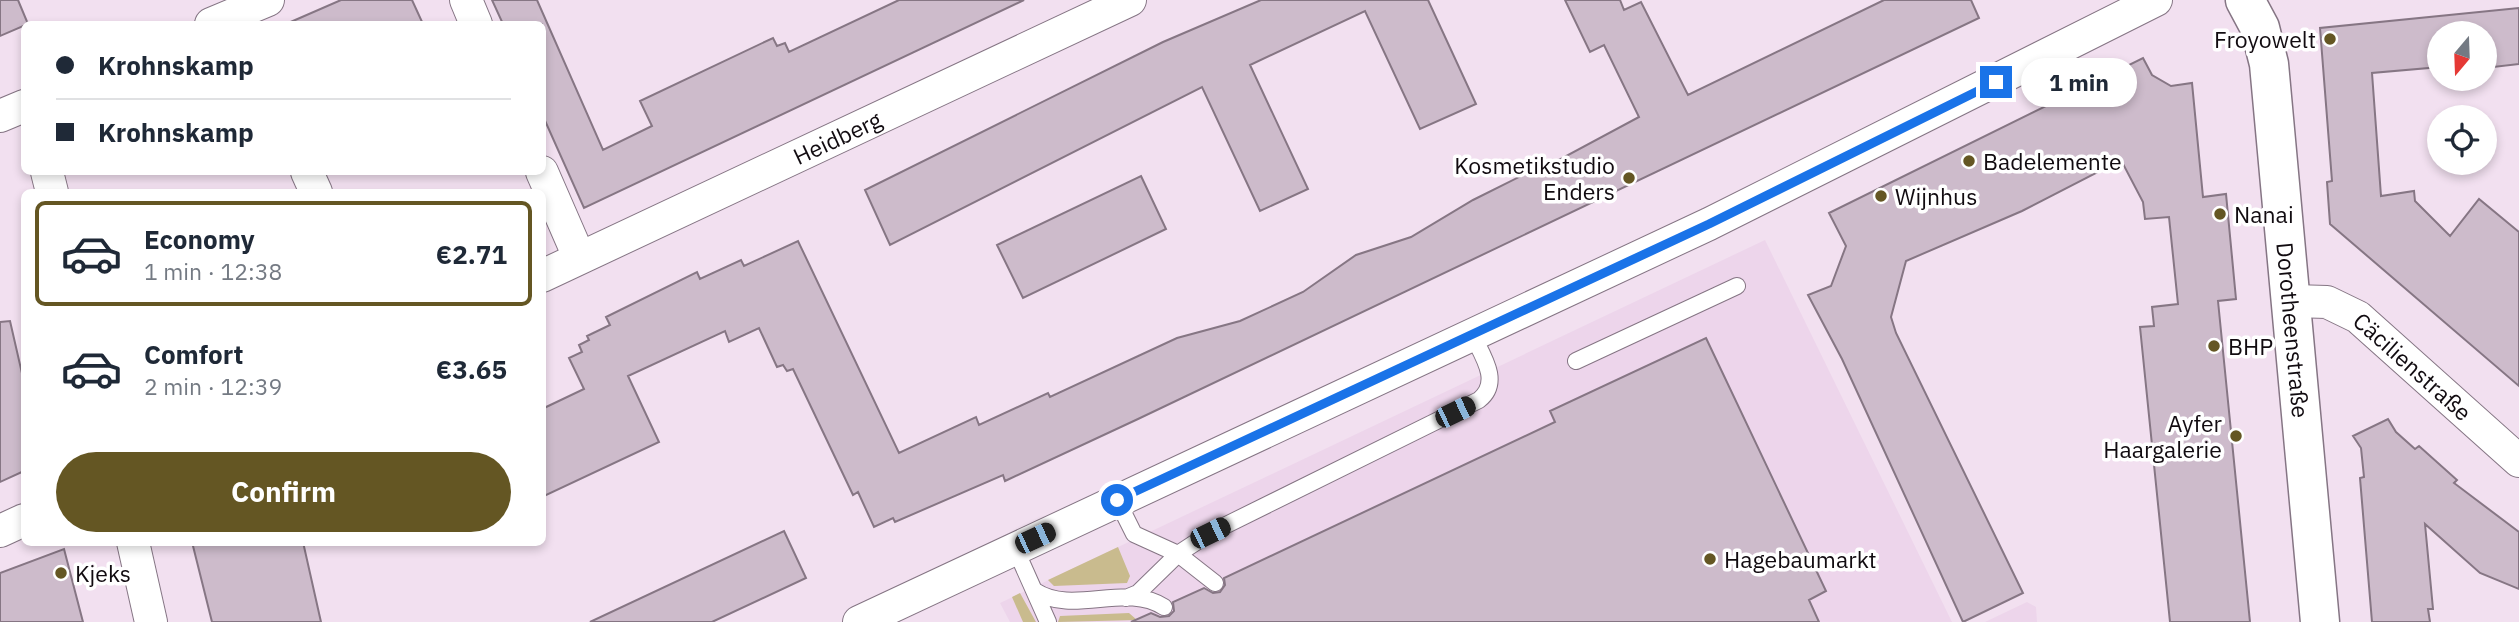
<!DOCTYPE html>
<html lang="en">
<head>
<meta charset="utf-8">
<style>
  :root { --surface:#fff; --page:#f6f6f7; --text:#1f2937; --muted:#747a83; --line:#e0e1e3; --accent:#645623 }
  body { margin:0; font-family:"IBM Plex Sans",sans-serif; background:var(--page); color:var(--text); height:100vh; display:flex; flex-direction:column; font-size:26px; white-space:nowrap }
  * { box-sizing:border-box; margin:0 }
  p { font-size:23px; color:var(--muted) }
  .icon { flex:none; width:38px; height:38px; fill:none; stroke:currentColor; stroke-width:2; stroke-linecap:round; stroke-linejoin:round }
  .map { position:relative; flex:1; overflow:hidden }
  .details { position:absolute; left:21px; top:189px; width:525px; height:357px; display:flex; flex-direction:column; background:var(--surface); border-radius:10px; box-shadow:0 4px 10px #0003 }
  .details>* { flex:none }
  .banner { position:absolute; left:21px; top:21px; width:525px; height:154px; border-radius:10px; box-shadow:0 4px 10px #0003; display:grid; align-content:center; height:154px; padding:0 35px; background:var(--surface) }
  .needle { width:46px; rotate:199deg }
  .buttons { position:absolute; left:2427px; top:21px; display:grid; gap:14px }
  .buttons a { display:grid; place-items:center; width:70px; height:70px; border-radius:50%; background:var(--surface); box-shadow:0 4px 10px #0003; font-size:35px }
  .end { position:absolute; width:32px; height:32px; margin:-16px; border:9px solid #1a73e8; background:#fff; box-shadow:0 0 0 4px #fff }
  .from { border-radius:50% }
  .bubble { position:absolute; height:49px; border-radius:24px; background:var(--surface); box-shadow:0 4px 10px #0003; font-size:23px; font-weight:800; line-height:49px; text-align:center }
  .car { position:absolute; width:21px; height:42px; margin:-21px -10px; border-radius:9px; box-shadow:0 0 5px 2px #0007; background:linear-gradient(#222 24%,#8ab4d8 0 40%,#222 0 76%,#8ab4d8 0 86%,#222 0) }
  .banner b { display:flex; align-items:center; gap:24px; height:66px; font-size:26px }
  .banner b+b { border-top:2px solid var(--line) }
  .banner i { width:18px; height:18px; background:var(--text) }
  ul { padding:12px 0 0; list-style:none }
  li { display:flex; align-items:center; gap:21px; height:105px; margin:0 14px 10px; padding:0 21px; border:4px solid transparent; border-radius:10px }
  li div { flex:1 }
  li b { display:block; font-size:26px }
  li em { font-style:normal; font-weight:800 }
  li.current { border-color:var(--accent) }
  li>.icon { width:63px; height:63px; stroke-width:1.5 }
  .button { display:flex; gap:14px; margin-top:auto; padding:14px 35px }
  .button a { flex:1; height:80px; border-radius:42px; background:var(--accent); color:#fff; font-size:28px; font-weight:800; line-height:80px; text-align:center }
  .map>svg:first-child { display:block }
  .built { fill:#edd5eb }
  .green { fill:#c9bb8e }
  .building { fill:#cdbbcb; stroke:#867684; stroke-width:2 }
  .lines { fill:none; stroke-linecap:round; stroke-linejoin:round }
  .service-casing { stroke:#857584; stroke-width:18 }
  .minor-casing { stroke:#857584; stroke-width:34 }
  .tertiary-casing { stroke:#857584; stroke-width:41 }
  .service { stroke:#fff; stroke-width:16 }
  .minor { stroke:#fff; stroke-width:32 }
  .tertiary { stroke:#fff; stroke-width:38 }
  .route { stroke:#1a73e8; stroke-width:9 }
  .poi-dot { fill:#645623; stroke:#fff; stroke-width:2.5 }
  .labels { text-anchor:middle; dominant-baseline:central; stroke-width:7; stroke-linejoin:round; paint-order:stroke }
  .poi-label { font-size:23px; fill:#110b10; stroke:#fff; text-anchor:start }
  .street-label { font-size:23px; fill:#110b10; stroke:#fff }
</style>
</head>
<body>
<div class="map">
<svg width="2519" height="622" viewBox="0 0 2519 622">
  <rect width="100%" height="100%" fill="#f2e0f0"/>
  <path class="built" d="M1765,240L1952,622H1010L1000,603Z
    M2027,602L2036,607L2037,622H1985Z"/>
  <path class="green" d="M1118,547L1130,576L1127,583L1054,586L1048,580Z
    M1020,593L1036,622H1023L1012,597Z
    M1129,613L1137,620L1058,622L1060,616Z"/>
  <path class="building" d="M0,0H18L28,24L0,36Z
    M341,0H412L423,24H286Z
    M492,0H537L603,150L652,126L640,101L773,38L777,46L785,43L789,52L899,0H1024L584,208L542,114V24H503Z
    M1261,0H1428L1476,104L1420,129L1365,11L1250,65L1308,189L1260,211L1202,87L890,245L865,190L1163,42Z
    M1565,0H1620L1624,10L1641,2L1688,95L1884,0H1971L1979,18L1138,419L1005,481L1003,475L895,522L893,518L874,527L858,492L853,495L793,369L787,371L783,365L777,367L759,328L729,342L725,331L628,376L659,442L542,497V409L584,389L569,358L582,352L579,345L589,340L587,336L610,325L606,317L697,272L700,279L741,260L744,266L798,241L899,453L976,417L979,425L1048,393L1050,397L1177,338L1240,321L1303,292L1356,255L1411,237L1473,200L1529,172L1531,175L1639,117L1604,45L1590,52Z
    M2519,8V64L2485,68V33H2440V67L2372,73L2381,196L2414,191L2415,201L2450,236L2479,199L2519,232V386L2330,224L2327,182L2332,181L2320,28Z
    M2143,58L2152,75L2171,86L2192,83L2203,197L2226,194L2236,299L2218,301L2250,622H2170L2140,327L2154,326L2152,307L2178,304L2169,217L2145,219L2143,202L2121,160L2022,211L1906,261L1891,317L1896,333L2023,593L1963,622L1842,359L1808,295L1831,286L1846,246L1829,213Z
    M1141,176L1166,229L1023,298L997,245Z
    M10,321L24,382V471L0,482V322Z
    M1706,338L1826,591L1809,600L1819,622H1131L1151,613L1160,617L1169,616L1174,611L1173,602L1204,588L1213,593L1220,592L1225,585L1224,578L1555,422L1550,411Z
    M2388,419L2396,432L2415,449L2419,446L2457,480L2454,483L2519,532V589L2480,573L2425,524L2433,609H2428L2430,622H2372L2360,478L2364,477L2361,448L2353,436Z
    M784,531L806,578L712,622H590Z
    M192,542H303L321,622H212Z
    M64,549L83,622H0V573Z"/>
  <g class="lines">
    <defs>
      <path id="service" d="M1576,361L1737,286
        M1117,500L1134,534L1178,554L1215,583
        M1015,548L1048,622
        M1035,591C1073,616 1126,582 1164,607
        M1126,598L1138,593L1178,554L1210,533L1479,400C1502,382 1482,355 1472,334"/>
      <g id="minor">
        <path d="M466,0L476,24"/>
        <path d="M211,24L268,0"/>
        <path d="M0,116L24,106"/>
        <path d="M47,172L52,192"/>
        <path d="M307,172L316,192"/>
        <path d="M542,172L579,257"/>
        <path id="s1" d="M542,276L1130,0"/>
        <path id="s2" d="M2293,301L2327,302L2358,317L2519,461"/>
        <path d="M0,531L24,520"/>
        <path d="M133,542L151,622"/>
        <path d="M859,622L1709,224L2156,0"/>
      </g>
      <g id="tertiary">
        <path id="s3" d="M2245,0L2260,28L2269,64L2320,622"/>
      </g>
    </defs>
    <use href="#service" class="service-casing"/>
    <use href="#minor" class="minor-casing"/>
    <use href="#tertiary" class="tertiary-casing"/>
    <use href="#service" class="service"/>
    <use href="#minor" class="minor"/>
    <use href="#tertiary" class="tertiary"/>
  </g>
  <g class="lines">
    <path class="route" d="M1117,500L1709,224L1996,82"/>
  </g>
  <g class="poi-dot">
    <circle cx="2330" cy="39" r="7"/>
    <circle cx="1969" cy="161" r="7"/>
    <circle cx="1629" cy="178" r="7"/>
    <circle cx="1881" cy="196" r="7"/>
    <circle cx="2220" cy="214" r="7"/>
    <circle cx="2214" cy="346" r="7"/>
    <circle cx="2236" cy="436" r="7"/>
    <circle cx="1710" cy="559" r="7"/>
    <circle cx="61" cy="573" r="7"/>
  </g>
  <g class="labels">
    <g class="poi-label">
      <text x="2316" y="39" text-anchor="end">Froyowelt</text>
      <text x="1983" y="161">Badelemente</text>
      <text x="1615" y="165" text-anchor="end">Kosmetikstudio<tspan x="1615" dy="26">Enders</tspan></text>
      <text x="1895" y="196">Wijnhus</text>
      <text x="2234" y="214">Nanai</text>
      <text x="2228" y="346">BHP</text>
      <text x="2222" y="423" text-anchor="end">Ayfer<tspan x="2222" dy="26">Haargalerie</tspan></text>
      <text x="1724" y="559">Hagebaumarkt</text>
      <text x="75" y="573">Kjeks</text>
    </g>
    <g class="street-label">
      <text stroke="none"><textPath href="#s1" startOffset="326">Heidberg</textPath></text>
      <text stroke="none"><textPath href="#s3" startOffset="336">Dorotheenstraße</textPath></text>
      <text stroke="none"><textPath href="#s2" startOffset="142">Cäcilienstraße</textPath></text>
    </g>
  </g>
</svg>
<div class="buttons">
<a><svg class="needle" viewBox="-14 -14 28 28"><path d="M0-13l5 13h-10z" fill="#e53935"/><path d="M0 13l5-13h-10z" fill="#747a83"/></svg></a>
<a><svg class="icon" aria-label="locate" viewBox="0 0 24 24"><circle cx="12" cy="12" r="6"/><path d="M12 2v4M12 18v4M2 12h4M18 12h4"/></svg></a>
</div>
<i class="end from" style="left:1117px;top:500px"></i>
<i class="end" style="left:1996px;top:82px"></i>
<div class="bubble" style="left:2021px;top:58px;width:116px">1 min</div>
<i class="car" style="left:1455px;top:412px;rotate:64deg"></i>
<i class="car" style="left:1210px;top:533px;rotate:64deg"></i>
<i class="car" style="left:1035px;top:538px;rotate:65deg"></i>
<div class="banner">
<b><i class="from"></i>Krohnskamp</b>
<b><i></i>Krohnskamp</b>
</div>
<section class="details">
<ul>
<li class="current"><svg class="icon" aria-label="car" viewBox="0 0 24 24"><path d="M5 17H2v-5l4-1 3-4h7l3 4 3 1v5h-3M9 17h6M6 11h13"/><circle cx="7" cy="17" r="2"/><circle cx="17" cy="17" r="2"/></svg><div><b>Economy</b><p>1 min · 12:38</p></div><em>€2.71</em></li>
<li><svg class="icon" aria-label="car" viewBox="0 0 24 24"><path d="M5 17H2v-5l4-1 3-4h7l3 4 3 1v5h-3M9 17h6M6 11h13"/><circle cx="7" cy="17" r="2"/><circle cx="17" cy="17" r="2"/></svg><div><b>Comfort</b><p>2 min · 12:39</p></div><em>€3.65</em></li>
</ul>
<div class="button"><a>Confirm</a></div>
</section>
</div>
</body>
</html>
